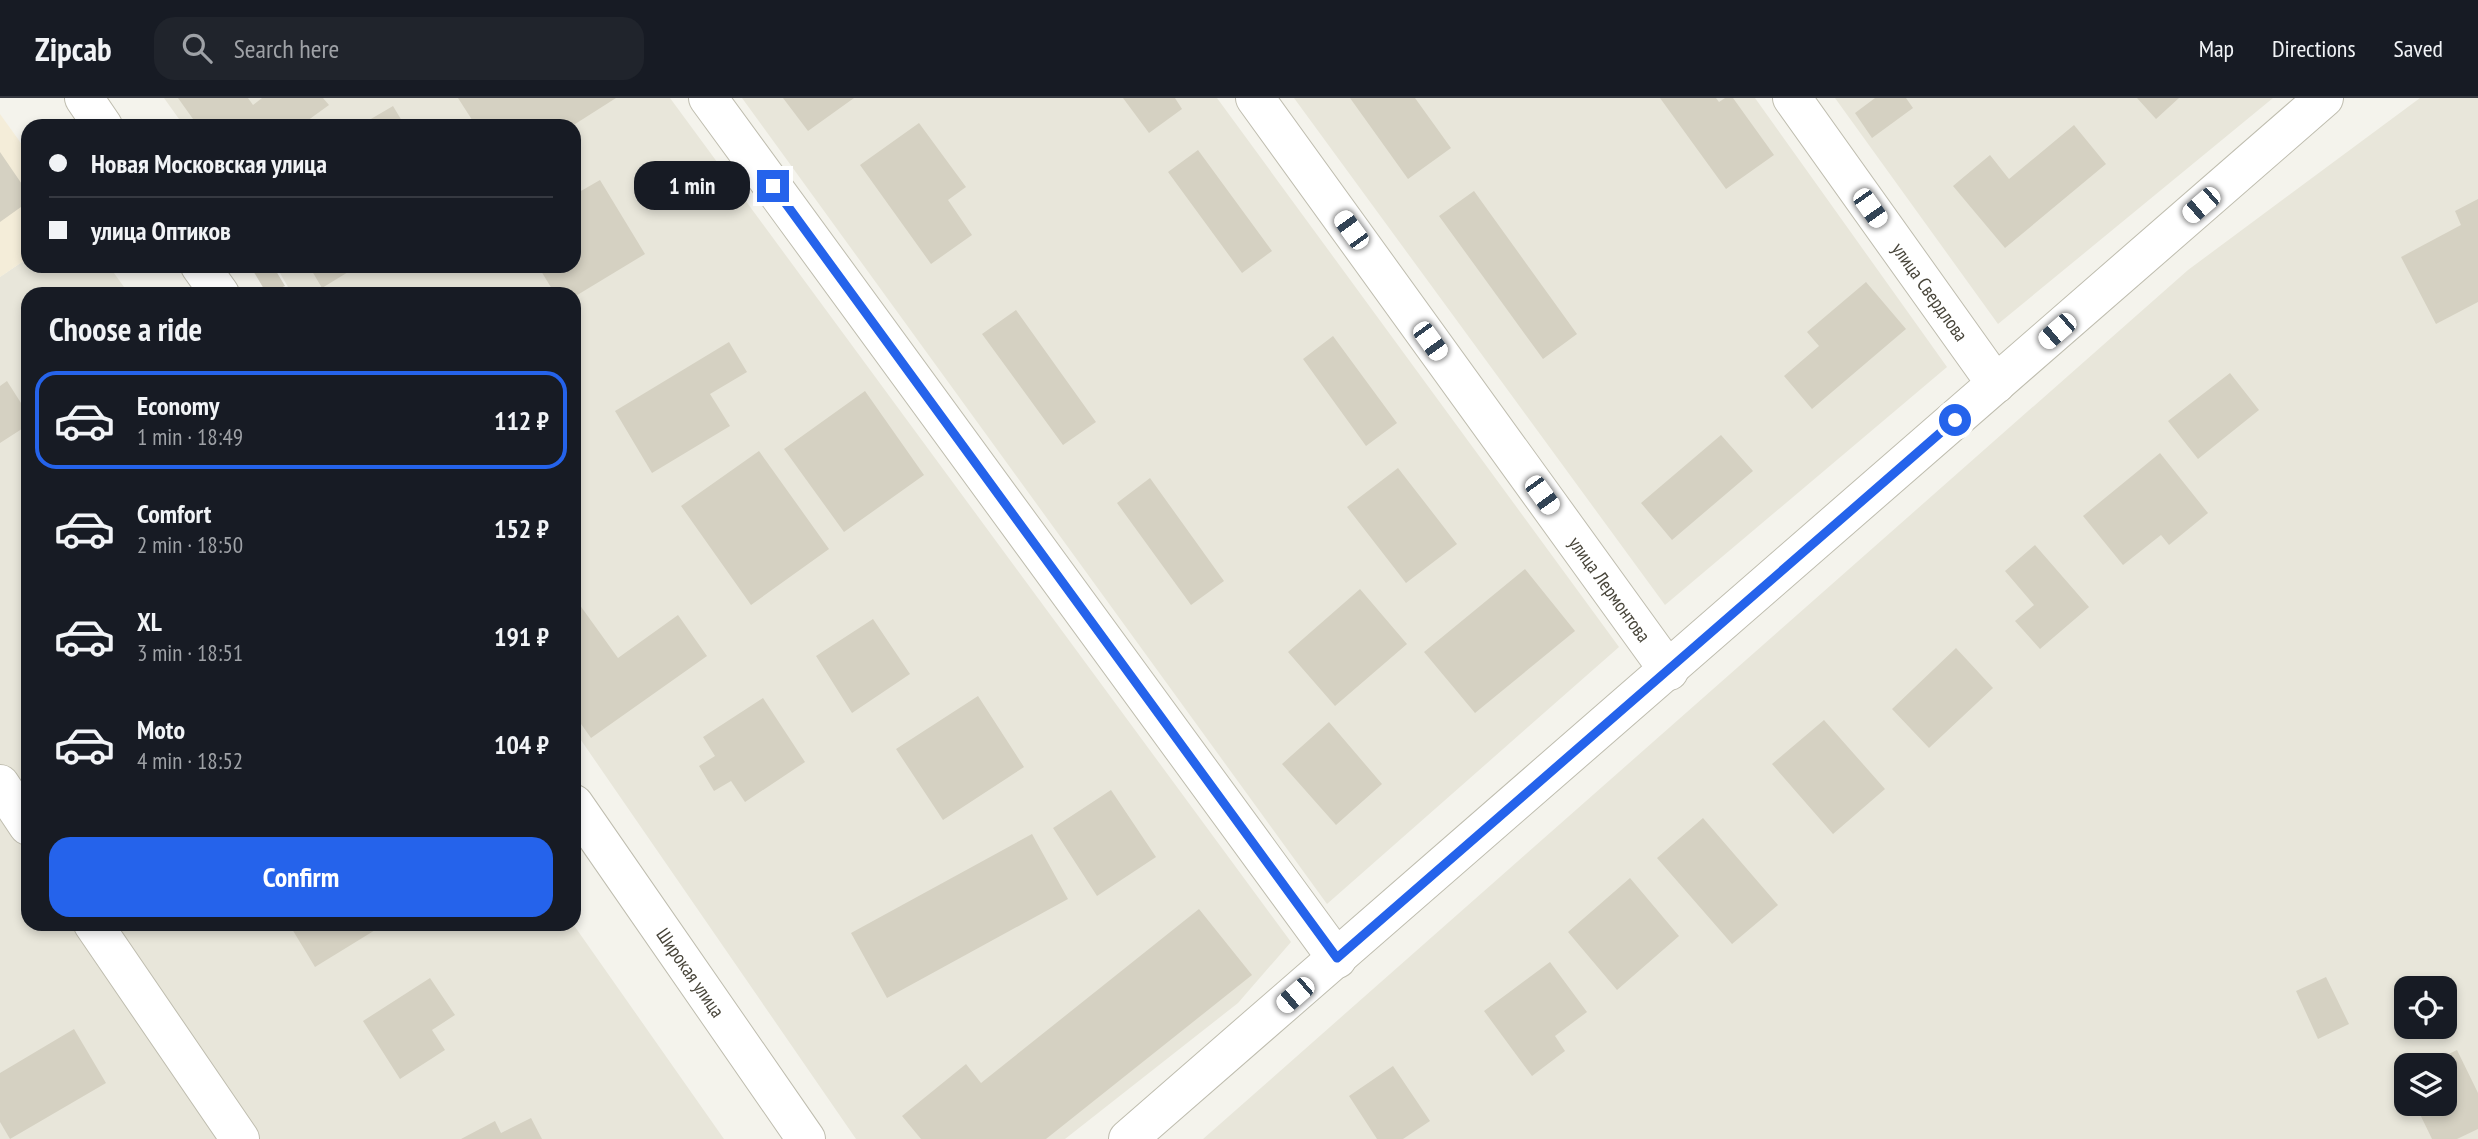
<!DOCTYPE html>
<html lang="en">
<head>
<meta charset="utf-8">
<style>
  :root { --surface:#171b24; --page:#20242c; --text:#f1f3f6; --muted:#9ea1a6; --line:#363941; --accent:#2563eb }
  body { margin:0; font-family:"PT Sans Narrow",sans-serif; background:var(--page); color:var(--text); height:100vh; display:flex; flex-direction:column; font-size:26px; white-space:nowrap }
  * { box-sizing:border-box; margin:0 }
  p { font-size:23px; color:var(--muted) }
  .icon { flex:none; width:38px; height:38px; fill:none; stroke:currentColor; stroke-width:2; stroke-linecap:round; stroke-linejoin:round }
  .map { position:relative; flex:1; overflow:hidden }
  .panel { position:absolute; left:21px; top:189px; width:560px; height:644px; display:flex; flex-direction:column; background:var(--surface); border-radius:21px; box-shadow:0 4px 10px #0003 }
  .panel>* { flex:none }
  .guide { position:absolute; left:21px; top:21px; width:560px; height:154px; border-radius:21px; box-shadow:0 4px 10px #0003; display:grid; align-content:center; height:154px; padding:0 28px; background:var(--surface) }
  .fabs { position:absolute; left:2394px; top:878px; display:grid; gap:14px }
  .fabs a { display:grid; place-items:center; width:63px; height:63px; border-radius:14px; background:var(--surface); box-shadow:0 4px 10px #0003; font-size:35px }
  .end { position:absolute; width:32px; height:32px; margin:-16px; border:9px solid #2563eb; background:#fff; box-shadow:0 0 0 4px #fff }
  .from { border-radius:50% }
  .bubble { position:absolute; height:49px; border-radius:21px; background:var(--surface); box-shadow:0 4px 10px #0003; font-size:23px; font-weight:800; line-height:49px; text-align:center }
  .car { position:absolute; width:21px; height:42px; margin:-21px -10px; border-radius:9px; box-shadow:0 0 5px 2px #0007; background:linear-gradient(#fff 24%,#345 0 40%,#fff 0 76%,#345 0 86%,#fff 0) }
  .guide b { display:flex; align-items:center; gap:24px; height:66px; font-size:26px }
  .guide b+b { border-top:2px solid var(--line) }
  .guide i { width:18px; height:18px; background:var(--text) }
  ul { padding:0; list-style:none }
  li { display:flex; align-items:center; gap:21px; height:98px; margin:0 14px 10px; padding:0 14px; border:4px solid transparent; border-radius:21px }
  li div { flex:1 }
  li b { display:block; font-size:26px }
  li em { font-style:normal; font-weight:800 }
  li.active { border-color:var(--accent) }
  li>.icon { width:63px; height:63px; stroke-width:1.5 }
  h2 { padding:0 28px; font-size:32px; line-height:84px }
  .action { display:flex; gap:14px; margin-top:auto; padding:14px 28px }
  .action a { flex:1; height:80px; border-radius:21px; background:var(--accent); color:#fff; font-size:28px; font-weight:800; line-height:80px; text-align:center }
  header { display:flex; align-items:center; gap:42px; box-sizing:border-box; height:98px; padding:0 35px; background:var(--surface); border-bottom:2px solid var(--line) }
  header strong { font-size:33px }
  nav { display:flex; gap:38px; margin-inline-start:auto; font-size:24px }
  .search { width:490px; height:63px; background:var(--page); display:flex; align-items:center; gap:18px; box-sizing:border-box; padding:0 24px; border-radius:21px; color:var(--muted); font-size:26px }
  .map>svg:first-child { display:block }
  .residential { fill:#e8e6da; fill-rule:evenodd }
  .commercial { fill:#f4edd9 }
  .building { fill:#d5d1c2 }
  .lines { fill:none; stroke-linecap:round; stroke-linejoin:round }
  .minor-casing { stroke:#bfbdaf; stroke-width:40 }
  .minor { stroke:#fff; stroke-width:38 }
  .route { stroke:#2563eb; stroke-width:9 }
  .labels { text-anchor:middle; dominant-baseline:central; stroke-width:5; stroke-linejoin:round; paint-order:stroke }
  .street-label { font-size:19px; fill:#48453a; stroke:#fff }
</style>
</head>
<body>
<header>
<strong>Zipcab</strong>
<div class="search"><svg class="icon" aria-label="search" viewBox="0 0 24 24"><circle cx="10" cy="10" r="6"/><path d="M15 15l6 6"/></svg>Search here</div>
<nav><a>Map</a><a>Directions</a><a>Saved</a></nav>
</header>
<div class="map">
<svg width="2478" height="1041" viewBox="0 0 2478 1041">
  <rect width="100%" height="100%" fill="#f4f3ec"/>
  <path class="residential" d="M164,0H670L1291,844L1238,905L1065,1041H856L574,632V196H292L276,168H574V28H184Z
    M742,0H1217L1619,549L1327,806Z
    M1294,0H1755L1947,269L1665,507Z
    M1835,0H2273L1998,226Z
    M2420,0H2478V1041H1203L2188,172ZM2406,891H2445V929H2406ZM2406,968H2445V1006H2406Z
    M28,160V168H109L129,196H28V826H573L724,1041H0V179Z"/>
  <path class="commercial" d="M0,16L28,55V160L0,179Z"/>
  <path class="building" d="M178,0H248L253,7L262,0H323L329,7L300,28H198Z
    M458,0H616L572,28H476Z
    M783,0H854L808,33Z
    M1123,0H1175L1182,11L1149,35Z
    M1350,0H1415L1451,50L1408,81Z
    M1660,0H1716L1719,4L1725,0H1733L1774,57L1726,91Z
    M1875,0H1906L1913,10L1872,40L1855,15Z
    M2137,0H2179L2156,21Z
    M393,8L405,28H359Z
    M919,25L966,89L948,102L972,137L931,166L860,67Z
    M2074,27L2106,66L2005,150L1953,88L1990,57L2009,81Z
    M1198,52L1272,153L1242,175L1168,74Z
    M0,54L28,95V104L0,124Z
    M600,82L645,156L574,199V196H555L538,168H574V97Z
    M1474,93L1577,236L1543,261L1439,118Z
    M2478,101V204L2436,226L2401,159L2461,127L2455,113Z
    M258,168H273L285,188L267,196L252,171Z
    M309,168H358L322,190Z
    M1866,184L1906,231L1812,311L1784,278L1819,248L1807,234Z
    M1016,212L1096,324L1063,347L982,236Z
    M1333,238L1397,325L1366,348L1303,261Z
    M729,244L747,274L710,296L730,328L652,375L615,313Z
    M2230,275L2259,312L2198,361L2168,323Z
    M7,283L28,316V327L0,345V288Z
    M865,293L924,377L844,434L784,351Z
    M1721,337L1753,373L1672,442L1641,405Z
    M759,353L829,451L751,507L681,408Z
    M2160,355L2208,415L2169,447L2161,437L2123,467L2083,418Z
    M1398,370L1457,446L1406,485L1347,409Z
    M1150,380L1224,483L1191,507L1117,405Z
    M2035,447L2089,509L2040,551L2015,523L2034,507L2005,473Z
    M1525,471L1575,533L1475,615L1424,554Z
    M1360,491L1407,546L1335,608L1288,554Z
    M574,499L618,560L678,517L707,558L591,640L574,616Z
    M873,521L910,576L852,615L816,558Z
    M1956,550L1993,590L1929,650L1892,611Z
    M978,598L1024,669L943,722L896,651Z
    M763,600L805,664L745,704L731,683L714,693L699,668L715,658L703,639Z
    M1824,622L1885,691L1833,736L1772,666Z
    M1329,624L1382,686L1336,727L1282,666Z
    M1111,692L1156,759L1097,798L1053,730Z
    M1703,720L1778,807L1732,846L1657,760Z
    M1032,736L1068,801L887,900L851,835Z
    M1630,780L1679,838L1617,892L1568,834Z
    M1199,811L1252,877L1046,1041H921L902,1018L966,966L981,985Z
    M289,826H385L315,869Z
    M1550,864L1587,914L1555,938L1565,953L1532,978L1484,913Z
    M2326,879L2349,926L2318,941L2296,893Z
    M430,880L455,917L432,932L445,952L400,981L363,923Z
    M74,931L106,985L10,1041L0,1024V975Z
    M2457,952L2478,995V1031L2457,1041H2432L2415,1006H2445V968H2424Z
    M1393,968L1430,1023L1403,1041H1377L1349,998Z
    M531,1020L542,1041H461L495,1023L501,1035Z"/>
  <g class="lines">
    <defs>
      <g id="minor">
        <path d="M84,0L103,28"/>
        <path d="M708,0L1337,861"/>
        <path id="s1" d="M1255,0L1669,573"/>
        <path id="s2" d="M1792,0L1996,286"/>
        <path d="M200,168L220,196"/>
        <path d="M0,686L28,728"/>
        <path id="s3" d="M574,706L806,1041"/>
        <path d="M93,826L240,1041"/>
        <path d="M1128,1041L2324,0"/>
      </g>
    </defs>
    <use href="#minor" class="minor-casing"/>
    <use href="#minor" class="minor"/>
  </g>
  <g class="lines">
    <path class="route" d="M773,88L1337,860L1955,322"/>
  </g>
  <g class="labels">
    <g class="street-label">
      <text stroke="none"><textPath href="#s2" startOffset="238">улица Свердлова</textPath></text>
      <text stroke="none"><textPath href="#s1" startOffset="606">улица Лермонтова</textPath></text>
      <text stroke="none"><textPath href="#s3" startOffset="205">Широкая улица</textPath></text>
    </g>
  </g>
</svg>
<div class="fabs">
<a><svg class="icon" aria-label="locate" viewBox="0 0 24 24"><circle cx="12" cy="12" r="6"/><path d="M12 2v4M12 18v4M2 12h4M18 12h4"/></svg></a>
<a><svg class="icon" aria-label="layers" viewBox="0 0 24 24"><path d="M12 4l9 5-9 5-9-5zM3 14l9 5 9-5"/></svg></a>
</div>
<i class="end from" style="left:1955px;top:322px"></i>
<i class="end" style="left:773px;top:88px"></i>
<div class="bubble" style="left:634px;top:63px;width:116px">1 min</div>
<i class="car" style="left:2201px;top:107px;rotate:229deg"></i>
<i class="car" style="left:1870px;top:110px;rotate:145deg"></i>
<i class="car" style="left:1351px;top:132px;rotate:324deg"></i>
<i class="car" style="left:2057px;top:233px;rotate:229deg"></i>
<i class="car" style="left:1430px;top:243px;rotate:144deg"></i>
<i class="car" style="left:1542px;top:397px;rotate:144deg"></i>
<i class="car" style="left:1295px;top:897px;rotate:229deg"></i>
<div class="guide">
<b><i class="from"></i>Новая Московская улица</b>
<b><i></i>улица Оптиков</b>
</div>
<section class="panel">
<h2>Choose a ride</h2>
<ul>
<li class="active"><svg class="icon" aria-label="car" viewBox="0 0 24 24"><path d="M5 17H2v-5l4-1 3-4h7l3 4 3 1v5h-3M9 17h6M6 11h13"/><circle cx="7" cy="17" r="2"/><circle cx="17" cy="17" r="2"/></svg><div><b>Economy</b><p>1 min · 18:49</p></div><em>112 ₽</em></li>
<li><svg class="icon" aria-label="car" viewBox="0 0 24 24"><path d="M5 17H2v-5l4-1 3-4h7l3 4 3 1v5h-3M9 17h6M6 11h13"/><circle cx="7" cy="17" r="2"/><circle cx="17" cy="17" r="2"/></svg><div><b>Comfort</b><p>2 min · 18:50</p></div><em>152 ₽</em></li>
<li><svg class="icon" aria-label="car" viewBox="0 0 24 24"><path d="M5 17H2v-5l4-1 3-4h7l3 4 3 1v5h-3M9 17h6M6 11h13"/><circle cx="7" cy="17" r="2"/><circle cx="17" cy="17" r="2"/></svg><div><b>XL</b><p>3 min · 18:51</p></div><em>191 ₽</em></li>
<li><svg class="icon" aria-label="car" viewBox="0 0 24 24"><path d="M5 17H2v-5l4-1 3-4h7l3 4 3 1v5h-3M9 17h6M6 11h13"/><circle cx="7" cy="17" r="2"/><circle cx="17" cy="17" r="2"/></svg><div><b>Moto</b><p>4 min · 18:52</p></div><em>104 ₽</em></li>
</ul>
<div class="action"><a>Confirm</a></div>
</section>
</div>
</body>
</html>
